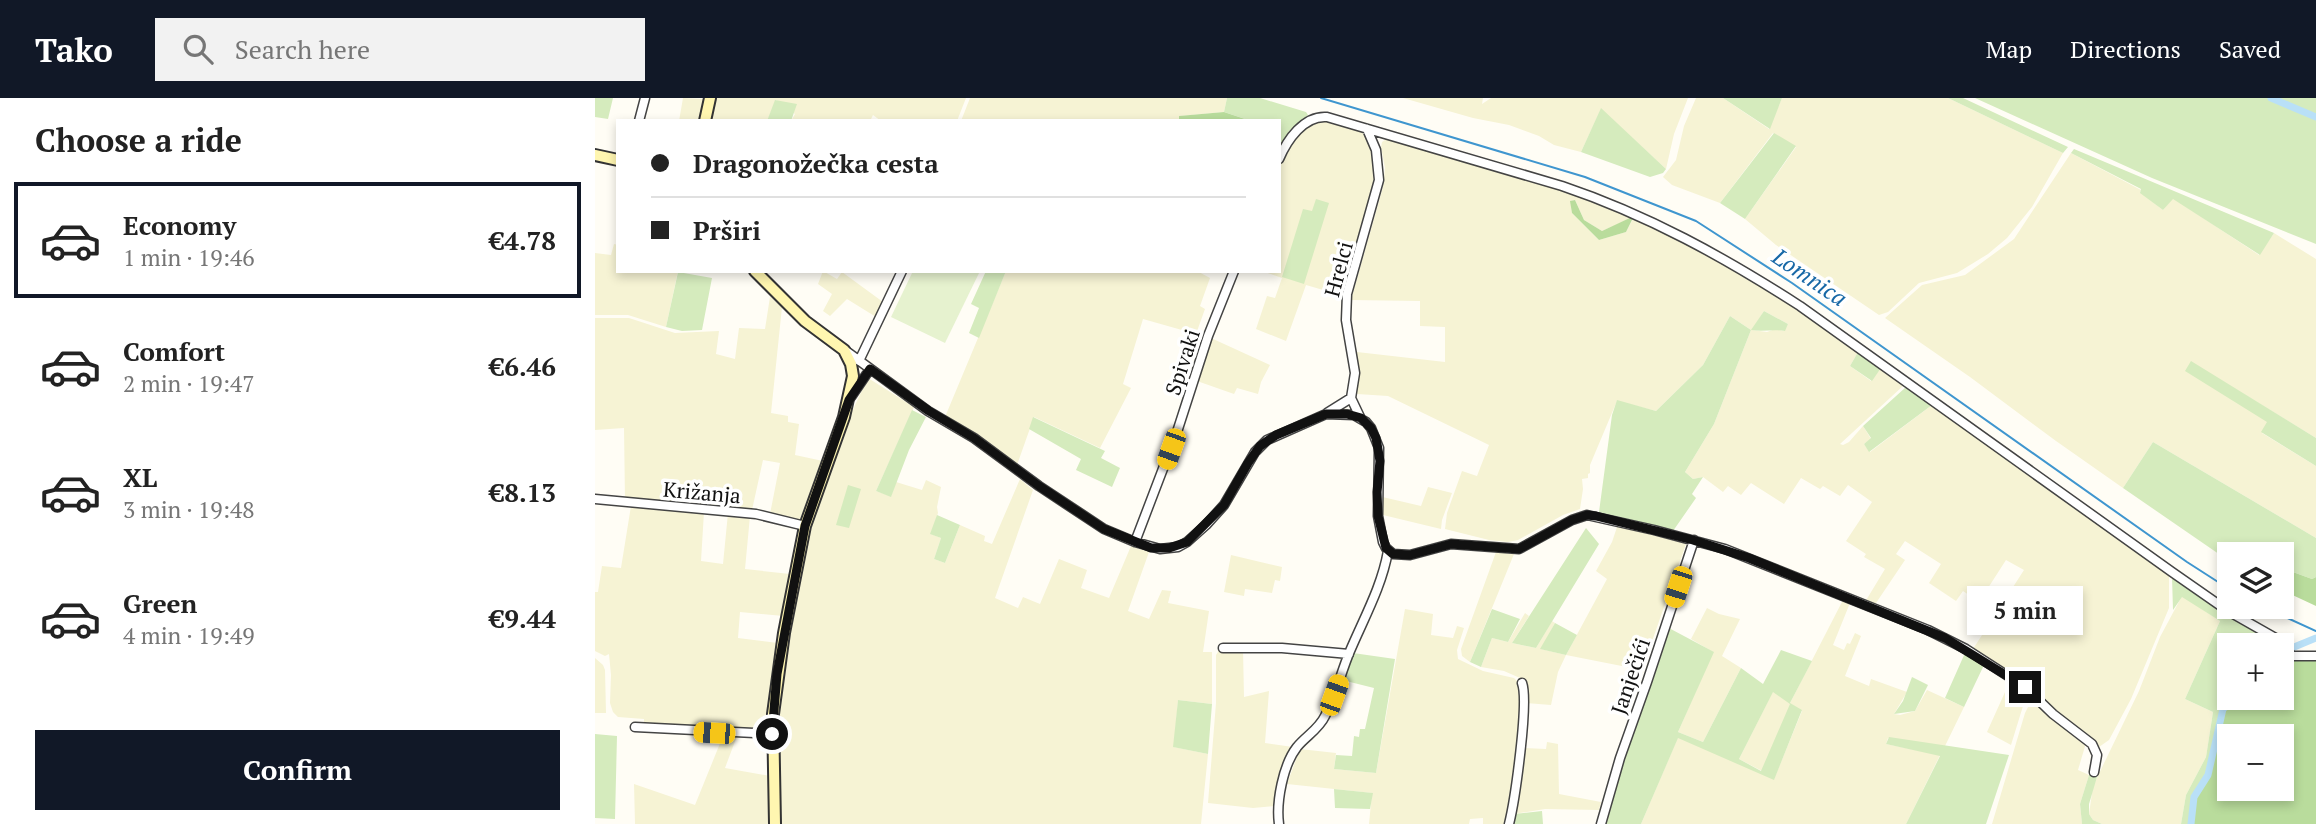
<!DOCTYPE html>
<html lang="en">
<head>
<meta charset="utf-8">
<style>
  :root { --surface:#fff; --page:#f2f2f2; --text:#222; --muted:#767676; --line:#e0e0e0; --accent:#111827 }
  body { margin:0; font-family:"PT Serif",serif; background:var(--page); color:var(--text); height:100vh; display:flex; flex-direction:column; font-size:26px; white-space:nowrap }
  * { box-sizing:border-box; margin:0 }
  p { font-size:23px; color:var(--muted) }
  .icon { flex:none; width:38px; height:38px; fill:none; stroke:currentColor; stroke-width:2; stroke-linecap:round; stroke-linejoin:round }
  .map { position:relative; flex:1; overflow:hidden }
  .side { display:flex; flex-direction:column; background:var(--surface); width:595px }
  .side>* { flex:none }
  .top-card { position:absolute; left:21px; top:21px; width:665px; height:154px; border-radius:0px; box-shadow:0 4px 10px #0003; display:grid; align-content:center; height:154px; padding:0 35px; background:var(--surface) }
  .buttons { position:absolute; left:1622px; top:444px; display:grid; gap:14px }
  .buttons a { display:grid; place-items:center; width:77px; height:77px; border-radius:0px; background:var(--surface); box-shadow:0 4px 10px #0003; font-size:35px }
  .end { position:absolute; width:32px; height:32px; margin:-16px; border:9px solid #111; background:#fff; box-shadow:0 0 0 4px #fff }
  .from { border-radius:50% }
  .bubble { position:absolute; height:49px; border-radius:0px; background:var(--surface); box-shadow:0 4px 10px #0003; font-size:23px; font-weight:700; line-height:49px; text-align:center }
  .car { position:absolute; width:21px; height:42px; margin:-21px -10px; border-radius:9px; box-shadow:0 0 5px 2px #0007; background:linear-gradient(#f5c518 24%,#345 0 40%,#f5c518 0 76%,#345 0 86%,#f5c518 0) }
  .top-card b { display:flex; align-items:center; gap:24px; height:66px; font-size:26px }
  .top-card b+b { border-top:2px solid var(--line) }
  .top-card i { width:18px; height:18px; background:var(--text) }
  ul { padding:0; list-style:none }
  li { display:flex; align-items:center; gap:21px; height:116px; margin:0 14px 10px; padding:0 21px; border:4px solid transparent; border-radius:0px }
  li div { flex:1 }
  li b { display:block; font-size:26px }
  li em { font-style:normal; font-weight:700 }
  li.active { border-color:var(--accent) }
  li>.icon { width:63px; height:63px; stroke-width:1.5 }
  h2 { padding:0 35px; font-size:32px; line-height:84px }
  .action { display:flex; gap:14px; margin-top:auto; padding:14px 35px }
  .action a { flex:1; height:80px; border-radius:0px; background:var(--accent); color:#fff; font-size:28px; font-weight:700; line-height:80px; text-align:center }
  header { display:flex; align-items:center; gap:42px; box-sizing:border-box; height:98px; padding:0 35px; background:var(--accent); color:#fff }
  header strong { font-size:33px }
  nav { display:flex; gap:38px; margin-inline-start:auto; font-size:24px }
  .search { width:490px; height:63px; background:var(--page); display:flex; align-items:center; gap:18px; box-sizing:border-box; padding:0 24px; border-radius:0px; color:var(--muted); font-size:26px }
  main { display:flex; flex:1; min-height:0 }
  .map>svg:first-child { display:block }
  .farmland { fill:#f6f3d4; fill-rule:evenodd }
  .green { fill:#d5ebbd; fill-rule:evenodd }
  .forest { fill:#b9dc9c; fill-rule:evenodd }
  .pitch { fill:#e6f2cf }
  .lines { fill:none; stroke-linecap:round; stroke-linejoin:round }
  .stream { stroke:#3f96cf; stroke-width:2 }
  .canal { stroke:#b9e0f7; stroke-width:7 }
  .street-casing { stroke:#444; stroke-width:11 }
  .secondary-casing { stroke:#333; stroke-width:14 }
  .street { stroke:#fff; stroke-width:8 }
  .secondary { stroke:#fff6b0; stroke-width:10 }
  .route { stroke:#111; stroke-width:9 }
  .labels { text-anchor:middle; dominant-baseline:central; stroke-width:7; stroke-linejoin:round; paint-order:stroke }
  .street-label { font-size:21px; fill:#111; stroke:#fff }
  .water-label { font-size:23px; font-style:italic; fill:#1768a6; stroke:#fff }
</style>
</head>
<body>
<header>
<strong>Tako</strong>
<div class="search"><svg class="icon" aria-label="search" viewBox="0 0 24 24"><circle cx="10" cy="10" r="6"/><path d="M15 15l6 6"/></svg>Search here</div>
<nav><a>Map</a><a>Directions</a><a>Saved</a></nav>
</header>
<main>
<section class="side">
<h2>Choose a ride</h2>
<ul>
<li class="active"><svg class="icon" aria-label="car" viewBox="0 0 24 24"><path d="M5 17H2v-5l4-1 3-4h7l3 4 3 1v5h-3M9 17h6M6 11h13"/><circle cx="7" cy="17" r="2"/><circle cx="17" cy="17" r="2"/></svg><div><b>Economy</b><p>1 min · 19:46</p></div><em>€4.78</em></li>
<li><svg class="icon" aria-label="car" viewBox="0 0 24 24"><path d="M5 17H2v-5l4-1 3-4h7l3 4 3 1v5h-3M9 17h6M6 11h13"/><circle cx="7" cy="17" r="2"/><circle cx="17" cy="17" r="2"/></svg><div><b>Comfort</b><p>2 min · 19:47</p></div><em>€6.46</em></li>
<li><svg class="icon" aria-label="car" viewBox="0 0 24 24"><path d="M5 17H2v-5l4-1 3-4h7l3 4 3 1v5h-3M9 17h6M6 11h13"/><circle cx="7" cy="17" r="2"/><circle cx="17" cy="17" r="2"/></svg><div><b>XL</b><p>3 min · 19:48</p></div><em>€8.13</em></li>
<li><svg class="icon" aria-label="car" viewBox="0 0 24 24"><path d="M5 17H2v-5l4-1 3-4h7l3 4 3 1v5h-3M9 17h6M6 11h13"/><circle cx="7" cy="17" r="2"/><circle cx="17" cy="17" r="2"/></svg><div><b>Green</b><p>4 min · 19:49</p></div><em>€9.44</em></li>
</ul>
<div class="action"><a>Confirm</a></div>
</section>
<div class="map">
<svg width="1721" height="726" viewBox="0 0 1721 726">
  <rect width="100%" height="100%" fill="#fffdf5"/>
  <path class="farmland" d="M88,0L111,1L105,23H84Z
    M119,0H371L362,23H286L278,17L275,23H196L200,16L181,2L172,23H113Z
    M375,0H632L629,14L585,18L584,23H366Z
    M808,0H888L887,6L896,0H1093L1079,36L1071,71L1006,11L986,54L959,47L944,38L914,27L878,20Z
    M1101,0H1128L1174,31L1187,0H1353L1468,55L1437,109L1412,140L1393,156L1362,175L1324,185L1293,214L1284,217L1181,147L1150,121L1201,49L1178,35L1125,105L1077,87L1068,79L1081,62L1089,28Z
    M725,22L767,33L776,49L781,82L749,198L711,187L691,243L661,231L672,198L680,200L687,180L667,173H684V70L687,61L700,38L716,25Z
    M793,40L806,42L977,95L1039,118L1105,150L1180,194L1263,254L1255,268L1276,283L1286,270L1308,288L1245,346L1248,347L1254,344L1268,328L1276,341L1269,346L1275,354L1337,307L1574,477V510L1536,601L1514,642L1504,649L1495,639L1471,623L1432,585L1378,551L1429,472L1411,462L1384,504L1368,493L1361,503L1334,485L1346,466L1310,443L1301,456L1310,462L1279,508L1270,504L1290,471L1269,459L1271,456L1251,443L1277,404L1253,387L1245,398L1228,388L1225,391L1206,380L1189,406L1156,385L1146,397L1133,388L1128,394L1108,379L1098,381L1090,374L1119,326L1156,232L1135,218L1108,267L1061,313L1022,303L995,367V375L993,376V380L987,381L988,391L985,411L968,417L923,442L913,444L894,442L850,431L852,415L867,373L882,378L894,347L793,298L762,296V254L850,264V229L825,228V203L756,202L788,89L790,70L786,49L787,44ZM980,102L989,122L1007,133L1039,119L1031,134L1004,142L977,115L976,103ZM1169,213L1193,226L1189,233L1180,231L1172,234L1157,232Z
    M1476,55L1546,92L1545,94L1568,112L1578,100L1664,157L1679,135L1721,161V340L1596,264L1673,324L1667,335L1721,368V440L1558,344L1528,390L1461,343L1375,279L1290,220L1327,187L1370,177L1419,141Z
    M19,146L23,147V173H83L71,229L33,217H0V155L16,157Z
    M228,173L242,181L247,174L288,204L281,219L252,201L235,218L228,213L237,196L223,186Z
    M411,173H602L615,180L605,208L610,211L601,236L548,221L528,286L536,290L505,350L439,319L422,367L380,336L350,319Z
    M175,199L187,209L176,315L193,318V324L204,326L200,357L228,363L207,423L175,416L185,365L168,362L157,412L30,403L29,330L0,332V220H34L80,235L124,233L121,256L140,261L144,230L170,231Z
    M616,240L675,267L666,284L663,296L642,290L639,296L602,283Z
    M273,280L319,309L281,393L296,398L301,384L327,392L331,382L346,389L342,409L343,415L336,436L346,440L339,461L350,465L365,427L390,438L389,443L397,446L425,381L438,392L400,500L423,510L428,499L445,506L464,461L492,472L486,490L514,500L536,448L554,454L533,513L554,521L567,492L576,493L573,505L614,513L608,554H617V606L583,602L579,649L613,656L606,726H185L182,632L183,599L213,432L249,330Z
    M833,389L857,395L847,422L846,431L788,417L787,410L779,397L826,408Z
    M36,408L109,414L106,463L128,466L133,415L155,418L150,471L195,476L188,518L145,514L143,540L183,545L172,632L49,627V621L23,619L18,614L15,605L16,577L14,556L10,558L0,553V494H3L7,468L26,470Z
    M1023,426L1091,446L1047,572L971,557L963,574L956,607L931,605L929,584L925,580L909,573L886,569L897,540L913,544L930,515L934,518L917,545L941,550L957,523L960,525L946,551L971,557L1012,481L1001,473L1017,444Z
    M901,454L919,456L875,564L867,558L866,551Z
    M636,457L687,469L685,483L680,482L677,495L650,491L649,498L629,494Z
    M1587,498L1625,523L1590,601L1618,614L1611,659L1591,697L1586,726H1507L1498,722L1494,716L1498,688L1544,593L1565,539Z
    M1248,502L1255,505L1238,547L1249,552L1252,545L1255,546L1260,535L1266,538L1250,578L1274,588L1276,581L1312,594L1299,616L1305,617L1320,613L1332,592L1369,609L1350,648L1293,640L1291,646L1345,657L1311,726H1046L1083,639L1179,681L1207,613L1196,606L1167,673L1144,661L1178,593L1195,605Z
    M1112,510L1124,516L1145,521L1127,558L1146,570L1108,644L1083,634L1118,554L1096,541Z
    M810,511L838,516L836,537L858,540L862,528L869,530L862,552L863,561L888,573L919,580L925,586L926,605L913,726H888V720L875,721L874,726H774L777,695L692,686L705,651L741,655L739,671L781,675Z
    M648,551L649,599L674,593L670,645L698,649L679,708L658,710L613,705L621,605V557L624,552Z
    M0,560L8,567L10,572L11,615H0Z
    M1415,583L1432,595L1416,647L1392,634Z
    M1436,603L1440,604L1491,645L1483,672L1494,677L1485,706L1487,726H1397L1430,615Z
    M128,638H142L130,670L175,678L176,726H40L39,686L100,707Z
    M952,644L963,646L964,696L1006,704L1004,712L950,711L919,716L926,650L951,651Z"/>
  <path class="green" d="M0,0H18L13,21L0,19Z
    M632,0H665L711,14L713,17L694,33L684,52V23H656L629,14Z
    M1128,0H1187L1175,31Z
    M1353,0H1368L1473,49L1468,55Z
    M1380,0H1721V146L1557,80Z
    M180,2L202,6L196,23H172Z
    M1006,10L1071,71L1068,75L1055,79L986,54Z
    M1179,35L1201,48L1150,121L1125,105Z
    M1479,51L1679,135L1665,157L1578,101L1568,112L1545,95L1546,91L1476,55Z
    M721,101L734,105L709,186L687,179L708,111L717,113Z
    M391,173H411L384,240L374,235L384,210L376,206Z
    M83,174L117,180L107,232L87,233L71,229Z
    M1169,213L1193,226L1190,233C1178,231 1168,234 1156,232L1119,326L1090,374L1098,381L1108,379L1097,396L1101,400L1078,433L1004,414L1017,317L1022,302L1061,313L1108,267L1135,218L1156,232Z
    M1263,254L1286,270L1277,283L1255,268Z
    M1596,263L1721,340V368L1666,334L1672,324L1590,273Z
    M1311,289L1337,307L1274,354L1269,346L1276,340L1268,328Z
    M317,312L331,319L314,352L296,399L281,393Z
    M438,319L510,353L506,360L525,370L517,389L481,372L486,361L434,331Z
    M1558,344L1721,440V479L1717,481L1687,470V457H1663L1654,452L1648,457H1634V463L1528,390Z
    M253,387L266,391L254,430L241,427Z
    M342,417L365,427L350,465L339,461L346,440L335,436Z
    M991,430L1004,446L941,550L917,545Z
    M1577,479L1687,548H1634V600H1650L1629,613L1620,635L1618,673L1602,697L1598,726H1586L1591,697L1611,659L1618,614L1590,601L1625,523L1587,499L1578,512Z
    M897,511L925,521L913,544L897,540L886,569L875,564Z
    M960,525L982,537L971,557L945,551Z
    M1072,529L1119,554L1083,634L1108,644L1146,570L1168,586L1186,552L1217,563L1195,605L1207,612L1179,682L1083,640L1046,726H1009L1019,686ZM1178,594L1195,606L1166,673L1144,661Z
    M758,555L800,561L781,675L739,671L741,657L757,658L759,638L764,639L765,631H770L779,590L747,582Z
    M1370,555L1389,567L1369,609L1350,600Z
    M1317,579L1333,587L1320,613L1299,616L1308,603Z
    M583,602L617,606L613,656L578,649Z
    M0,636L22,638L20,721L0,720Z
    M1294,639L1414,657L1391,726H1311L1345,658L1291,646Z
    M1494,677L1502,679L1494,706V716L1498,722L1507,726H1487L1485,706Z
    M739,691L778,695L775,711L740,710Z
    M947,713L948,726H917L919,716Z"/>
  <path class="forest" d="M629,14L656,23H584V18Z
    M980,102L989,122L1007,133L1039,118L1031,134L1004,142L977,115L975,103Z
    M1687,470L1717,481L1721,479V508L1687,492Z
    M1687,560L1721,562V726H1598L1602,697L1617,673L1620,635L1629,612L1650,600H1687ZM1634,639H1687V691H1634Z"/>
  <path class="pitch" d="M318,173H385L350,245L296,219Z"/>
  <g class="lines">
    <path class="stream" d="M726,0L990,79L1101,123L1197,185L1592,464L1634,491
      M1668,509L1721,533"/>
    <path class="canal" d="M1676,0L1721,19
      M1687,554L1721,540
      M1596,726L1599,699L1613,677L1628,611L1641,600"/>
    <defs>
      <path id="street" d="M44,23L50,0
        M684,61C692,42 709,17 732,19L967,88C1053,117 1129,159 1205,208L1577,474L1633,513L1684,542L1697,558H1721
        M251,253L333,313L379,340L444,388L509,431L540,444L565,451L583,449L592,444L611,427L629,407L660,354L672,342L731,316L759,317L771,324L776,330L784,350L783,418L788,444L791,450L798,456L815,457L856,446L924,451L977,422L992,417L1059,432L1130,451L1333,532L1371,551L1430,589L1458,616L1497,646L1502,657L1499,674
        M264,263L307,173
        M256,299L275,271
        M732,315L756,300
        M765,319L756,300L760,275L751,222L752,196L784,82L781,52L772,31
        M0,401L161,416L210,428
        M540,444L582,334L613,238L639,173
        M628,550H687L754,556
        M40,629L177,636
        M684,726C681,704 688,667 702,649C711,638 724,631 730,618C741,597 746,574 755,553C769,520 787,488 793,453
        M914,726C920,702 934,604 927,585
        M1006,726L1025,660L1052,584L1099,442"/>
      <path id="secondary" d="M110,23L115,0
        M0,57L23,62
        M160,173L210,223L249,252L256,266L258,278L249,319L210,428L189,535L178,616L180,726"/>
    </defs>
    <use href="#street" class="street-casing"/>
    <use href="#secondary" class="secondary-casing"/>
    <use href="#street" class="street"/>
    <use href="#secondary" class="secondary"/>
  </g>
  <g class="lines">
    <path class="route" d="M177,636L182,576L210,428L254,302L275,271L334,313L379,340L444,388L509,431L556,450H574L592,444L629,407L653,365L665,348L681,337L731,316H752L766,320L776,330L781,340L785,363L782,394L783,418L791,450L798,456L815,457L856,446L924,451L977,422L992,417L1001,418L1098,442L1154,460L1350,540L1430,589"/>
  </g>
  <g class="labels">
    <g class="street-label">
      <text transform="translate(743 171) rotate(-75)">Hrelci</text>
      <text transform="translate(587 264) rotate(-72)">Spivaki</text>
      <text transform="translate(107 394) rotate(5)">Križanja</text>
      <text transform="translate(1035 578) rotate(-71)">Janječići</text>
    </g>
    <g class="water-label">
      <text transform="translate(1215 179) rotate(34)">Lomnica</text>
    </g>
  </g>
</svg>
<div class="buttons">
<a><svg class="icon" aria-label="layers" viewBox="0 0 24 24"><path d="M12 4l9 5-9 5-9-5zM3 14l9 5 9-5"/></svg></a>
<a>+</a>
<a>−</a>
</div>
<i class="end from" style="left:177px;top:636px"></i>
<i class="end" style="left:1430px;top:589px"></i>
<div class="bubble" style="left:1372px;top:488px;width:116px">5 min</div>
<i class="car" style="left:576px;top:351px;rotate:200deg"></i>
<i class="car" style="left:1083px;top:489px;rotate:198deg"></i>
<i class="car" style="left:739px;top:597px;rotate:20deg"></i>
<i class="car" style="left:119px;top:635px;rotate:273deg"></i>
<div class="top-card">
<b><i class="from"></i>Dragonožečka cesta</b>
<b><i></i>Prširi</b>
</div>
</div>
</main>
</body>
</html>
